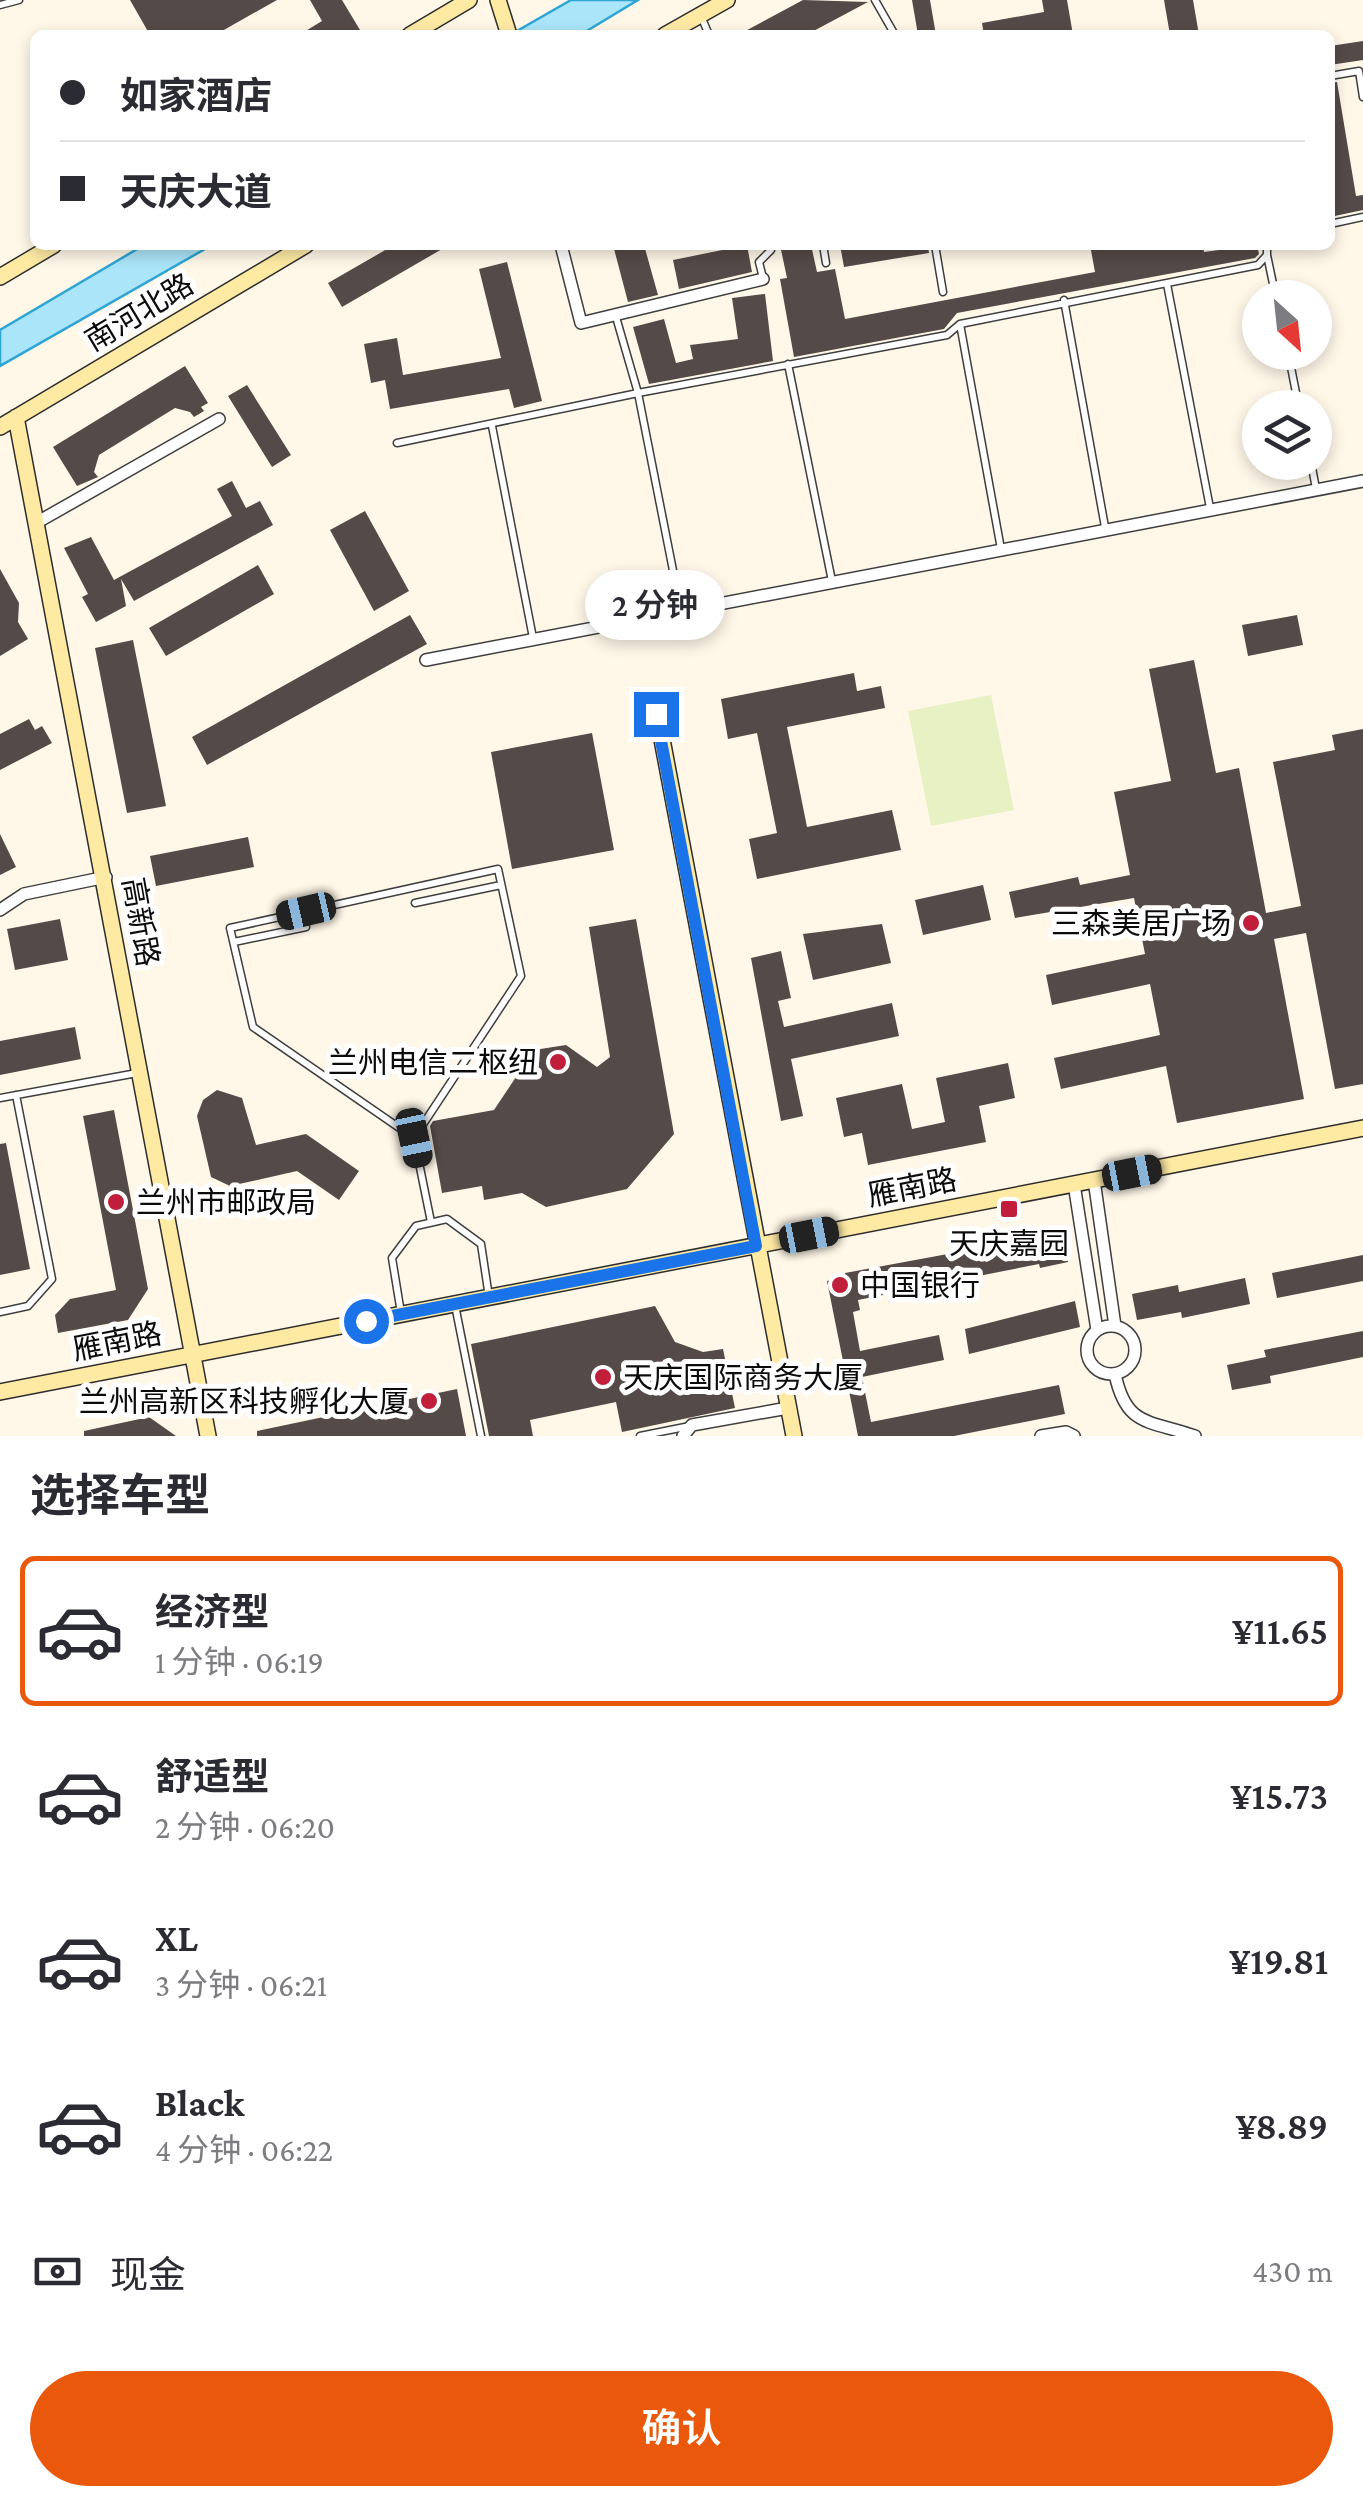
<!DOCTYPE html>
<html lang="zh">
<head>
<meta charset="utf-8">
<style>
  :root { --surface:#fff; --page:#f7f7f7; --text:#2b2b33; --muted:#7c7c81; --line:#e1e1e2; --accent:#ea580c }
  body { margin:0; font-family:"Crimson Pro","Noto Sans SC",serif; background:var(--page); color:var(--text); height:100vh; display:flex; flex-direction:column; font-size:38px; white-space:nowrap }
  * { box-sizing:border-box; margin:0 }
  p { font-size:32px; color:var(--muted) }
  .icon { flex:none; width:55px; height:55px; fill:none; stroke:currentColor; stroke-width:2; stroke-linecap:round; stroke-linejoin:round }
  .map { position:relative; height:1436px; overflow:hidden }
  .panel { display:flex; flex-direction:column; background:var(--surface); flex:1 }
  .panel>* { flex:none }
  .hud { position:absolute; left:30px; top:30px; width:1305px; height:220px; border-radius:15px; box-shadow:0 5px 15px #0003; display:grid; align-content:center; height:220px; padding:0 30px; background:var(--surface) }
  .needle { width:65px; rotate:153deg }
  .buttons { position:absolute; left:1242px; top:280px; display:grid; gap:20px }
  .buttons a { display:grid; place-items:center; width:90px; height:90px; border-radius:50%; background:var(--surface); box-shadow:0 5px 15px #0003; font-size:50px }
  .end { position:absolute; width:45px; height:45px; margin:-22px; border:12px solid #1a73e8; background:#fff; box-shadow:0 0 0 5px #fff }
  .from { border-radius:50% }
  .bubble { position:absolute; height:70px; border-radius:35px; background:var(--surface); box-shadow:0 5px 15px #0003; font-size:32px; font-weight:600; line-height:70px; text-align:center }
  .car { position:absolute; width:30px; height:60px; margin:-30px -15px; border-radius:12px; box-shadow:0 0 8px 2px #0007; background:linear-gradient(#222 24%,#8ab4d8 0 40%,#222 0 76%,#8ab4d8 0 86%,#222 0) }
  .hud b { display:flex; align-items:center; gap:35px; height:95px; font-size:38px }
  .hud b+b { border-top:2px solid var(--line) }
  .hud i { width:25px; height:25px; background:var(--text) }
  ul { padding:0; list-style:none }
  li { display:flex; align-items:center; gap:30px; height:150px; margin:0 20px 15px; padding:0 10px; border:5px solid transparent; border-radius:15px }
  li div { flex:1 }
  li b { display:block; font-size:38px }
  li em { font-style:normal; font-weight:600 }
  li.active { border-color:var(--accent) }
  li>.icon { width:90px; height:90px; stroke-width:1.5 }
  h2 { padding:0 30px; font-size:45px; line-height:120px }
  .pay { display:flex; align-items:center; gap:25px; height:110px; padding:0 30px; font-size:38px }
  .pay p { margin-inline-start:auto }
  .button { display:flex; gap:20px; margin-top:auto; padding:20px 30px }
  .button a { flex:1; height:115px; border-radius:60px; background:var(--accent); color:#fff; font-size:40px; font-weight:600; line-height:115px; text-align:center }
  .map>svg:first-child { display:block }
  .pitch { fill:#e7f1c4 }
  .water { fill:#abe5f9; stroke:#2fa5d3; stroke-width:2.5 }
  .building { fill:#544a47 }
  .lines { fill:none; stroke-linecap:round; stroke-linejoin:round }
  .lane-casing { stroke:#3e3e3e; stroke-width:9 }
  .street-casing { stroke:#3e3e3e; stroke-width:14 }
  .secondary-casing { stroke:#2d2d2d; stroke-width:18 }
  .lane { stroke:#fff; stroke-width:6 }
  .street { stroke:#fff; stroke-width:11 }
  .secondary { stroke:#ffeaa4; stroke-width:15 }
  .route { stroke:#1a73e8; stroke-width:12 }
  .poi-dot { fill:#c01e3a; stroke:#fff; stroke-width:4 }
  .labels { text-anchor:middle; dominant-baseline:central; stroke-width:10; stroke-linejoin:round; paint-order:stroke }
  .street-label { font-size:30px; fill:#0b0b0b; stroke:#fff }
  .poi-label { font-size:30px; fill:#0b0b0b; stroke:#fff; text-anchor:end }
</style>
</head>
<body>
<div class="map">
<svg width="1363" height="1436" viewBox="0 0 1363 1436">
  <rect width="100%" height="100%" fill="#fff8e9"/>
  <path class="pitch" d="M991,695L1014,810L931,826L908,711Z"/>
  <path class="water" d="M571,0H638L580,35H510Z
    M144,245H212L0,366V330Z"/>
  <path class="building" d="M130,0H277L215,35H150Z
    M310,0H342L363,35H299L322,21Z
    M803,0L868,2L806,35H738Z
    M912,0H930L936,35H918Z
    M1042,0H1067L1073,35H984L982,23L1044,12Z
    M1164,0H1193L1199,35H1170Z
    M1363,41V60L1330,65V46Z
    M1337,82L1356,196L1363,195V210L1330,217V83Z
    M394,245H449L342,307L328,283Z
    M613,245H644L658,295L628,302Z
    M747,245L752,272L679,289L673,260Z
    M780,245H811L817,272L835,269L845,319L1095,272L1090,245H1203L1204,252L1257,245L1259,254L1255,258L957,313L944,329L794,357L780,279L787,278Z
    M840,245H928L929,253L844,267Z
    M507,262L542,401L514,408L509,389L390,409L385,380L371,383L364,344L397,338L403,375L501,358L479,269Z
    M765,294L773,361L649,384L633,327L664,319L676,363L693,359L690,345L738,339L732,298Z
    M185,366L208,403L201,407L204,411L194,417L190,412L175,408L99,455L94,472L98,477L77,486L53,447Z
    M247,385L291,455L272,467L228,396Z
    M232,481L246,508L260,501L273,525L134,601L121,579L126,606L96,622L82,597L88,594L64,548L91,537L114,580L232,516L217,489Z
    M365,511L409,591L374,611L330,530Z
    M258,565L274,594L166,656L149,628Z
    M0,569L19,603L18,622L28,639L0,656Z
    M410,615L427,644L207,765L192,737Z
    M1297,615L1303,645L1248,656L1242,625Z
    M133,640L166,806L127,813L95,648Z
    M1194,660L1216,773L1239,768L1266,913L1301,906L1273,762L1335,750L1332,735L1363,729V1084L1335,1089L1306,933L1274,939L1304,1099L1177,1123L1166,1066L1061,1089L1054,1058L1160,1035L1150,984L1052,1005L1046,975L1145,954L1134,898L1015,918L1009,892L1078,877L1080,885L1130,875L1114,792L1171,781L1149,669Z
    M854,673L857,691L881,686L885,708L787,727L807,827L892,810L901,850L757,879L749,839L777,833L757,733L728,739L721,699Z
    M29,719L35,730L42,726L52,743L0,770V734Z
    M592,733L614,850L512,869L491,752Z
    M0,834L16,867L0,875Z
    M248,837L254,867L156,886L150,856Z
    M983,885L991,920L923,935L915,900Z
    M60,919L68,960L15,970L7,929Z
    M636,919L674,1134L627,1189L546,1207L522,1193L484,1200L482,1186L442,1193L430,1126L433,1121L494,1110L534,1050L566,1045L597,1067L610,1057L589,927Z
    M882,924L891,963L813,980L803,934Z
    M781,951L791,998L778,1001L784,1027L892,1003L899,1036L791,1059L803,1116L781,1121L751,958Z
    M75,1027L81,1059L0,1075V1041Z
    M1008,1063L1015,1098L979,1106L986,1142L868,1165L862,1133L844,1137L836,1098L902,1084L912,1129L945,1122L936,1078Z
    M217,1090L242,1098L256,1145L306,1134L359,1171L339,1200L297,1171L230,1186L211,1177L197,1116L203,1100Z
    M114,1110L148,1289L128,1320L58,1333L55,1315L70,1299L116,1290L83,1116Z
    M6,1143L30,1269L0,1275V1144Z
    M1062,1233L1068,1262L1040,1268L1039,1264L858,1300L860,1310L853,1312L860,1351L939,1335L944,1360L862,1377L871,1422L1059,1385L1065,1414L954,1436H858L827,1281L846,1277L845,1273Z
    M1363,1255V1281L1277,1298L1272,1273Z
    M1245,1278L1250,1304L1182,1318L1181,1312L1137,1320L1132,1294L1178,1285L1179,1292Z
    M1075,1301L1080,1327L969,1354L965,1329Z
    M655,1306L675,1342L703,1352L723,1349L735,1408L622,1432L616,1402L530,1420L533,1436H489L471,1344Z
    M1363,1331V1357L1270,1376L1271,1383L1232,1390L1227,1365L1266,1357L1264,1350Z
    M457,1389L466,1436H257V1431Z
    M149,1417L176,1436H84V1431Z"/>
  <g class="lines">
    <defs>
      <path id="lane" d="M875,0L895,35
        M0,5L19,0
        M701,16L709,35
        M1330,76L1359,71L1363,97
        M1330,224L1363,217
        M823,245L826,263
        M935,245L943,292
        M1267,255L1276,298
        M763,278L759,262L771,250L770,245
        M1167,284L1210,508
        M1064,300L1105,527
        M616,317L638,393L947,335L960,324L1258,265L1267,255V245
        M960,324L1001,549
        M1288,352L1299,408
        M788,364L832,581
        M492,426L533,638
        M397,443L638,393L681,611
        M1311,462L1316,489
        M498,869L521,976L414,1138L253,1027L230,928Z
        M415,903L501,885
        M234,942L306,927
        M0,1098L137,1073
        M414,1138L431,1222
        M455,1305L481,1436
        M0,1312L28,1306L52,1279L16,1095
        M401,1313L392,1258L416,1226L447,1219L481,1244L489,1297
        M640,1436L690,1426"/>
      <path id="street" d="M561,245L581,323L763,279
        M36,523L219,419
        M426,660L1363,481
        M0,910L24,894L106,877
        M1094,1180L1115,1326
        M1074,1184L1097,1330
        M1087 1350a24 24 0 1 1 48 0a24 24 0 1 1-48 0Z
        M1115,1374C1126,1427 1149,1420 1195,1436
        M683,1436L692,1425L788,1408
        M1041,1436L1066,1432L1074,1436"/>
      <path id="secondary" d="M498,0L509,35
        M410,35L469,0
        M665,35L727,0
        M0,277L54,245
        M16,417L208,1436
        M0,427L306,245
        M657,713L794,1436
        M0,1392L1363,1128"/>
    </defs>
    <use href="#lane" class="lane-casing"/>
    <use href="#street" class="street-casing"/>
    <use href="#secondary" class="secondary-casing"/>
    <use href="#lane" class="lane"/>
    <use href="#street" class="street"/>
    <use href="#secondary" class="secondary"/>
  </g>
  <g class="lines">
    <path class="route" d="M366,1321L756,1246L656,714"/>
  </g>
  <g class="poi-dot">
    <circle cx="1251" cy="923" r="10"/>
    <circle cx="558" cy="1062" r="10"/>
    <circle cx="116" cy="1202" r="10"/>
    <rect x="999" y="1199" width="20" height="20" rx="5"/>
    <circle cx="840" cy="1285" r="10"/>
    <circle cx="603" cy="1377" r="10"/>
    <circle cx="429" cy="1401" r="10"/>
  </g>
  <g class="labels">
    <g class="street-label">
      <text transform="translate(139 312) rotate(-31)">南河北路</text>
      <text transform="translate(141 922) rotate(80)">高新路</text>
      <text transform="translate(912 1187) rotate(-11)">雁南路</text>
      <text transform="translate(117 1341) rotate(-11)">雁南路</text>
    </g>
    <g class="poi-label">
      <text x="1231" y="923">三森美居广场</text>
      <text x="538" y="1062">兰州电信二枢纽</text>
      <text x="136" y="1202" text-anchor="start">兰州市邮政局</text>
      <text x="1009" y="1243" text-anchor="middle">天庆嘉园</text>
      <text x="860" y="1285" text-anchor="start">中国银行</text>
      <text x="623" y="1377" text-anchor="start">天庆国际商务大厦</text>
      <text x="409" y="1401">兰州高新区科技孵化大厦</text>
    </g>
  </g>
</svg>
<div class="buttons">
<a><svg class="needle" viewBox="-14 -14 28 28"><path d="M0-13l5 13h-10z" fill="#e53935"/><path d="M0 13l5-13h-10z" fill="#7c7c81"/></svg></a>
<a><svg class="icon" aria-label="layers" viewBox="0 0 24 24"><path d="M12 4l9 5-9 5-9-5zM3 14l9 5 9-5"/></svg></a>
</div>
<i class="end from" style="left:366px;top:1321px"></i>
<i class="end" style="left:656px;top:714px"></i>
<div class="bubble" style="left:585px;top:570px;width:140px">2 分钟</div>
<i class="car" style="left:306px;top:911px;rotate:257deg"></i>
<i class="car" style="left:414px;top:1138px;rotate:168deg"></i>
<i class="car" style="left:1132px;top:1173px;rotate:79deg"></i>
<i class="car" style="left:809px;top:1235px;rotate:79deg"></i>
<div class="hud">
<b><i class="from"></i>如家酒店</b>
<b><i></i>天庆大道</b>
</div>
</div>
<section class="panel">
<h2>选择车型</h2>
<ul>
<li class="active"><svg class="icon" aria-label="car" viewBox="0 0 24 24"><path d="M5 17H2v-5l4-1 3-4h7l3 4 3 1v5h-3M9 17h6M6 11h13"/><circle cx="7" cy="17" r="2"/><circle cx="17" cy="17" r="2"/></svg><div><b>经济型</b><p>1 分钟 · 06:19</p></div><em>¥11.65</em></li>
<li><svg class="icon" aria-label="car" viewBox="0 0 24 24"><path d="M5 17H2v-5l4-1 3-4h7l3 4 3 1v5h-3M9 17h6M6 11h13"/><circle cx="7" cy="17" r="2"/><circle cx="17" cy="17" r="2"/></svg><div><b>舒适型</b><p>2 分钟 · 06:20</p></div><em>¥15.73</em></li>
<li><svg class="icon" aria-label="car" viewBox="0 0 24 24"><path d="M5 17H2v-5l4-1 3-4h7l3 4 3 1v5h-3M9 17h6M6 11h13"/><circle cx="7" cy="17" r="2"/><circle cx="17" cy="17" r="2"/></svg><div><b>XL</b><p>3 分钟 · 06:21</p></div><em>¥19.81</em></li>
<li><svg class="icon" aria-label="car" viewBox="0 0 24 24"><path d="M5 17H2v-5l4-1 3-4h7l3 4 3 1v5h-3M9 17h6M6 11h13"/><circle cx="7" cy="17" r="2"/><circle cx="17" cy="17" r="2"/></svg><div><b>Black</b><p>4 分钟 · 06:22</p></div><em>¥8.89</em></li>
</ul>
<div class="pay"><svg class="icon" aria-label="cash" viewBox="0 0 24 24"><path d="M3 7h18v10H3z"/><circle cx="12" cy="12" r="2"/></svg>现金<p>430 m</p></div>
<div class="button"><a>确认</a></div>
</section>
</body>
</html>
